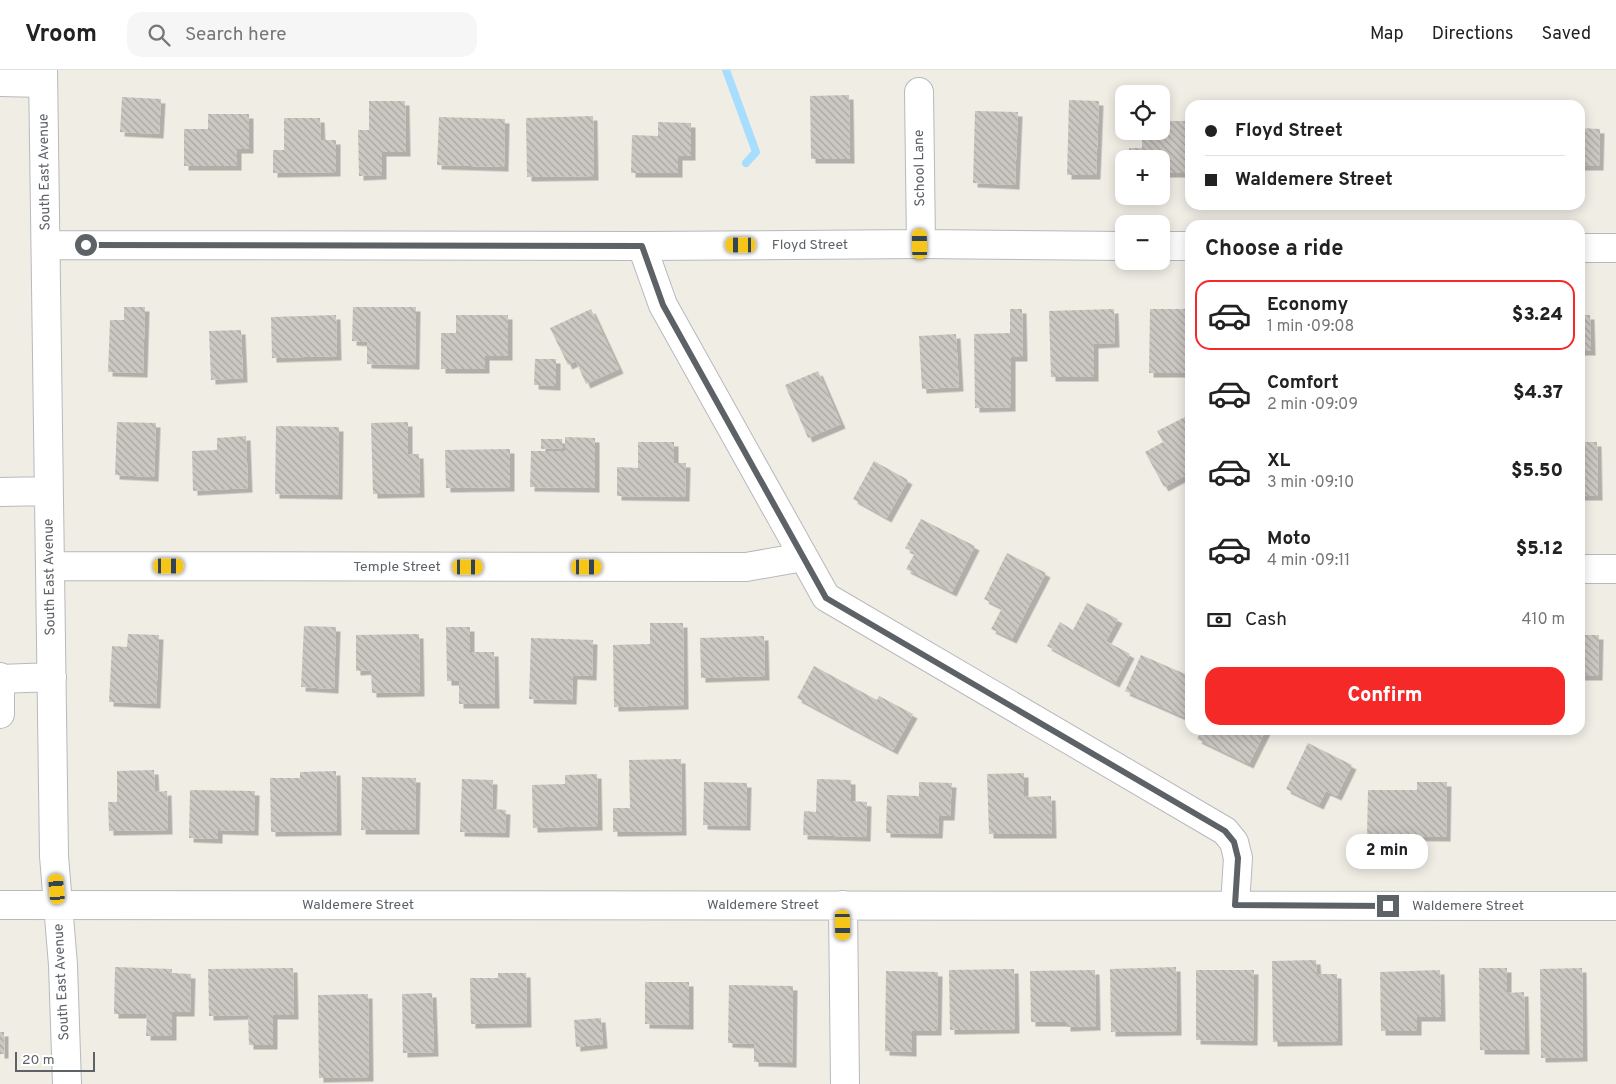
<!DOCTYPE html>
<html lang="en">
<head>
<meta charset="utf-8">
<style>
  :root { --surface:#fff; --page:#f6f6f6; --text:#222; --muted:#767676; --line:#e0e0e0; --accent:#f52927 }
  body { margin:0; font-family:Overpass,sans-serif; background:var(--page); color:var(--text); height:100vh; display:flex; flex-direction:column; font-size:19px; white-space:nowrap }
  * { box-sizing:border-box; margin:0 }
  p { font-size:16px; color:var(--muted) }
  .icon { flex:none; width:28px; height:28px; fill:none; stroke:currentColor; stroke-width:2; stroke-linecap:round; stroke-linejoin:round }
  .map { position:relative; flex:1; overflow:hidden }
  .drawer { position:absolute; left:1185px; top:150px; width:400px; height:515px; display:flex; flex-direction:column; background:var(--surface); border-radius:15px; box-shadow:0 2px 12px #0003 }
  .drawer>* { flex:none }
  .guide { position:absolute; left:1185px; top:30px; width:400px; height:110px; border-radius:15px; box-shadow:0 2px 12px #0003; display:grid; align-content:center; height:110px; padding:0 20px; background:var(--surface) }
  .tools { position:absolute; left:1115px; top:15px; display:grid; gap:10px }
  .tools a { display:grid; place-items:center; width:55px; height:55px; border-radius:10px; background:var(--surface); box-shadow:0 2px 12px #0003; font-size:25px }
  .scale { position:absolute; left:15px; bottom:12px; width:80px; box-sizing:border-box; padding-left:5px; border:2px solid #5d6267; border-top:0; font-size:14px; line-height:18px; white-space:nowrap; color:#5d6267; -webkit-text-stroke:4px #fff; paint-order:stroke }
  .end { position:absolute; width:22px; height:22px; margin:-11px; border:6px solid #5d6267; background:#fff; box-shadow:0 0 0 2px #fff }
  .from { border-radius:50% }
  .bubble { position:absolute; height:35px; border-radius:15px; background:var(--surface); box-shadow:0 2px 12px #0003; font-size:16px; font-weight:800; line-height:35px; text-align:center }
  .car { position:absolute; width:15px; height:30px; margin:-15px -8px; border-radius:6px; box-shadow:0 0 4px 1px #0007; background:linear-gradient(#f5c518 24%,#345 0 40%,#f5c518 0 76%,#345 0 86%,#f5c518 0) }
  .guide b { display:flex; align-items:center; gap:18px; height:48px; font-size:19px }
  .guide b+b { border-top:1px solid var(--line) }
  .guide i { width:12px; height:12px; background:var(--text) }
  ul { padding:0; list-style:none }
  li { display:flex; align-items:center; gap:15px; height:70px; margin:0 10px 8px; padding:0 10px; border:2px solid transparent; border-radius:15px }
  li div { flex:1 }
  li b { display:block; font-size:19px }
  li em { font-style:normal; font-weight:800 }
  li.on { border-color:var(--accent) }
  li>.icon { width:45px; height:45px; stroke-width:1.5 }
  h2 { padding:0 20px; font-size:22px; line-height:60px }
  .pay { display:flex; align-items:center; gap:12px; height:55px; padding:0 20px; font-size:19px }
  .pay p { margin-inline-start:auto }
  .button { display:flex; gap:10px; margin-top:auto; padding:10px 20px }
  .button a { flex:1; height:58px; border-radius:15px; background:var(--accent); color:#fff; font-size:20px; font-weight:800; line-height:58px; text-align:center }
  header { display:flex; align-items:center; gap:30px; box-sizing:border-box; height:70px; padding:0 25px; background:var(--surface); border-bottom:1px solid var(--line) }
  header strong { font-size:24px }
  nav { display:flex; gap:28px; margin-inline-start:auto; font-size:18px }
  .search { width:350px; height:45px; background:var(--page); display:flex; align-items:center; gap:12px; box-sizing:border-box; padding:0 18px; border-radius:15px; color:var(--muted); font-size:19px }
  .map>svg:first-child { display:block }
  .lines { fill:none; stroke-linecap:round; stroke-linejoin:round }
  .stream { stroke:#a7deff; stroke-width:8 }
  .building { fill:url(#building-back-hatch); filter:url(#shadow) }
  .minor-casing { stroke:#b6b9bd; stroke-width:30 }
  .minor { stroke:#fff; stroke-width:28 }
  .route { stroke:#5d6267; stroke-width:6 }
  .labels { text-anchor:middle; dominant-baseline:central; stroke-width:4; stroke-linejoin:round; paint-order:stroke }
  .street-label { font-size:14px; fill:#5d6267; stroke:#fff }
</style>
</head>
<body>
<header>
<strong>Vroom</strong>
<div class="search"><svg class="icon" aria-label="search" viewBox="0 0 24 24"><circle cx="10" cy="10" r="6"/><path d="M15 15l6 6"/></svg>Search here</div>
<nav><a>Map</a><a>Directions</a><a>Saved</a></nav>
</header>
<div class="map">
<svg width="1616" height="1014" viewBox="0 0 1616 1014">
  <defs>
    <pattern id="building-back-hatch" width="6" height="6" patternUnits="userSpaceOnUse" patternTransform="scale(1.25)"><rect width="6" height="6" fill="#cbc8c2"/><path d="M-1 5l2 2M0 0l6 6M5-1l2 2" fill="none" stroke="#a8a6a1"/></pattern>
    <filter id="shadow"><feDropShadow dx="4.5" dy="4.5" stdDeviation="0" flood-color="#0004"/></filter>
  </defs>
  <rect width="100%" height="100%" fill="#f0ede5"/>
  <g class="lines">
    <path class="stream" d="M726,0L756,82L746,93"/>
  </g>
  <path class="building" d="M849,25L850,89H811L810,26Z
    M122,27L161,29L159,64L120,62Z
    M1069,30L1099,31L1096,105H1067Z
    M369,31H405L406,82H382V105L359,106L358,60H369Z
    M975,41L1018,42L1015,115L973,113Z
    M208,44H249V79H237V96H184V59H208Z
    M593,46L594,106L527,107L526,48Z
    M439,47L505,49L504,97L437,95Z
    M284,48H320L321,70H336V102L273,103V80H284Z
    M1161,51H1187L1186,103H1161V89H1129V78H1142V61H1161Z
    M658,52L691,53V86H678V103H631L632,65L658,66Z
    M1580,58L1600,59L1599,96H1580Z
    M124,237H145L143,303L108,302L110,250H124Z
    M353,237H416L415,295L367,294V272L352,271Z
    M591,239L619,299L586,314L576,291L568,295L550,258Z
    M1010,239H1022L1023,287H1011V337L975,338L974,264L1010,263Z
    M1114,239L1115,273L1094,274V307H1051L1049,241Z
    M1150,239H1190V303H1149Z
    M336,245L337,286L272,288L271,247Z
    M456,245H508V286H485V299H441V263H456Z
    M1580,245H1590L1591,281H1580Z
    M241,260L243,308L211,310L209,261Z
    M956,264L959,317L922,319L919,266Z
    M535,289H556V316L534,315Z
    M818,301L841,354L808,368L785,315Z
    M1187,346L1190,352V403L1164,417L1145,382L1163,372L1157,361Z
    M117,352L156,353L154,407L115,405Z
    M408,352V384H419L420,423L373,424L371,353Z
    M276,356L339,357L338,425L275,424Z
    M246,366L248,418L193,421L192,381L217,380V368Z
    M565,367L595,368V418L530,417L531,381H565Z
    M541,369H562L563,378L541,379Z
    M638,372H674V393H686L685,427L617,426V397L638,398Z
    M1580,372H1597L1598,426H1580Z
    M510,379V417L446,418L445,380Z
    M874,391L908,410L887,448L853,429Z
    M921,449L975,476L952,522L906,499L915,483L905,478Z
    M1007,483L1046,503L1012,569L991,559L1002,538L984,529Z
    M1087,533L1118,549L1106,571L1130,584L1115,613L1047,576L1060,552L1073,560Z
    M650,553H683L684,635L614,637L613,575L650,574Z
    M304,556L336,557L334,619L301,617Z
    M446,557H470V582H494L495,634H459V611H447Z
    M128,564L159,565L156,634L109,632L112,576L127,577Z
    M419,564L420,622L372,623L371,600L356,601V565Z
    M1580,565H1599L1598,606H1580Z
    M764,566L765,606L701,608L700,568Z
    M531,568L593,570L592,606L573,605L572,630L529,629Z
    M1141,585L1190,606V635L1184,647L1125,621Z
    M814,596L877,630L879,626L913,644L893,680L797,628Z
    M1202,660H1266L1249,694L1197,669Z
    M1308,673L1352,695L1337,726L1326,721L1319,735L1286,719Z
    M681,689L682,761L613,762V738H630L629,690Z
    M154,700L155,722L167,721L168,760L109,761L108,732H117V701Z
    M336,701L337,761L271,762L270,708H300V702Z
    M1024,703V727L1051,726L1052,764H989L987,704Z
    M597,704L598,756L533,758L532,715L565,714V705Z
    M362,707L416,708L415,760H361Z
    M462,709L493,710L492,739L506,740L505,763L460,762Z
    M817,709L851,710V731L867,732L866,767L803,765L804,741L816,742Z
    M704,712L747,713L746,756L703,755Z
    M919,712L952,713L950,746H939L938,764L886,763L887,725L919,726Z
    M1417,712H1447L1446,767L1367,766L1368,720H1417Z
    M190,720L255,721L254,761L218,760V769L189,768Z
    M1316,890L1317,904H1337L1338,971L1273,972L1272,891Z
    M115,897L172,899V903L191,904L190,942H172V966H146L147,944H114Z
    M1176,897L1177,961L1111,962L1110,899Z
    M293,898L294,945H273V975H249L248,945L209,946L208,899Z
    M1479,898H1507V923L1524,922L1525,980H1480Z
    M1582,898L1583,987L1541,988L1540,899Z
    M1014,899L1015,959L950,960L949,900Z
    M1095,900L1096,956L1066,957V952H1031L1030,901Z
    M1196,900H1254L1253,971L1196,970Z
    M1440,900L1441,947H1417V961H1381L1380,902Z
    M886,901L938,902L937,961H912V982L885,981Z
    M498,903H526L527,953L471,954L470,908H498Z
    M645,912H689V955L645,954Z
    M729,915L793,916L792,993L754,992V974L728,973Z
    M432,923L434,982L403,983L402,924Z
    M368,924L369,1007L319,1008L318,925Z
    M601,948L603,974L576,977L574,950Z
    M0,962H4V984H0Z"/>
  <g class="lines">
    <defs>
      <path id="minor" d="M43,0L54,786L63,895L67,1014
        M0,12L43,13
        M919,22L921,174
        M46,175L642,176L921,174L1124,176
        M642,176L663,235L826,527L1225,761L1234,772L1238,788L1235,835
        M1161,176H1190
        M1580,178H1616
        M0,422L48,421
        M50,496L746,497L803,487
        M1580,499H1616
        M0,607V644
        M0,609L52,607
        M0,835L1616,836
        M843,835L845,1014"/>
    </defs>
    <use href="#minor" class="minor-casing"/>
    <use href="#minor" class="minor"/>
  </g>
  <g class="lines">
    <path class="route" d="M86,175L642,176L663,235L826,528L1225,761L1234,772L1238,788L1235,835L1388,836"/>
  </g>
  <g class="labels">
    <g class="street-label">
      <text transform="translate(920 98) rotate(-91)">School Lane</text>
      <text transform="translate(45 102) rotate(-91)">South East Avenue</text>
      <text x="810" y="175">Floyd Street</text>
      <text x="397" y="497">Temple Street</text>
      <text transform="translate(50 507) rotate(-91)">South East Avenue</text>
      <text x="358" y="835">Waldemere Street</text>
      <text x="763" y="835">Waldemere Street</text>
      <text x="1468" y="836">Waldemere Street</text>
      <text transform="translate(62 912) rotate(-93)">South East Avenue</text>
    </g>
  </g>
</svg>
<div class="tools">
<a><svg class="icon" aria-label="locate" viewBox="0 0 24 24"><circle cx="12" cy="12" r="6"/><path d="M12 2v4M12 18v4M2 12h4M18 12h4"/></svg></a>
<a>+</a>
<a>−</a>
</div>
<div class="scale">20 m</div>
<i class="end from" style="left:86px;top:175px"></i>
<i class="end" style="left:1388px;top:836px"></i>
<div class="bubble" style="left:1346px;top:764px;width:82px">2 min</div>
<i class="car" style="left:920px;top:174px;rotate:359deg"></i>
<i class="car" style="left:741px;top:175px;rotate:270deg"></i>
<i class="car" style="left:169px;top:496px;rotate:90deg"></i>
<i class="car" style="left:468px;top:497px;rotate:90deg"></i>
<i class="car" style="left:587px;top:497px;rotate:90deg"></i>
<i class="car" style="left:57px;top:819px;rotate:355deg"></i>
<i class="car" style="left:843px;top:855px;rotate:179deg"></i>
<div class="guide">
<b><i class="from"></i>Floyd Street</b>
<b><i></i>Waldemere Street</b>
</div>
<section class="drawer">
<h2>Choose a ride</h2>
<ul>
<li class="on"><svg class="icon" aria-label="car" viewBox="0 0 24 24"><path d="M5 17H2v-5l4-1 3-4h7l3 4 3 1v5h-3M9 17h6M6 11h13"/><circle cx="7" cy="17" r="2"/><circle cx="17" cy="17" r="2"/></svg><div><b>Economy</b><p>1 min · 09:08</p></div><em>$3.24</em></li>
<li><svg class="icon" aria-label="car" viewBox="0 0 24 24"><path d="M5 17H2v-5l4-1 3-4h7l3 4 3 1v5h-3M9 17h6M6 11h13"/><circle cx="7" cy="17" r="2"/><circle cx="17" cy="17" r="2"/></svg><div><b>Comfort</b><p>2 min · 09:09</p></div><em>$4.37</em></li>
<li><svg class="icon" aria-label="car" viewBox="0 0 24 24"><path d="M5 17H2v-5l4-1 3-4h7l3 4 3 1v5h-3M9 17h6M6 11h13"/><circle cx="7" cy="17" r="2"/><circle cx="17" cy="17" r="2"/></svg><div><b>XL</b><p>3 min · 09:10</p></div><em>$5.50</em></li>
<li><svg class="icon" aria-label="car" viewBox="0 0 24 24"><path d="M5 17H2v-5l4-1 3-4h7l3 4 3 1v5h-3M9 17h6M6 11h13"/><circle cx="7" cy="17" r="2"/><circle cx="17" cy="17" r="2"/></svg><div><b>Moto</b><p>4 min · 09:11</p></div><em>$5.12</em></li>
</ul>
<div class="pay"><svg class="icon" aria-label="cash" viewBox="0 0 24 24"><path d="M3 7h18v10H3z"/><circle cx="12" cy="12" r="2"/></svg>Cash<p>410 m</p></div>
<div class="button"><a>Confirm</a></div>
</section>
</div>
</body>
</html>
